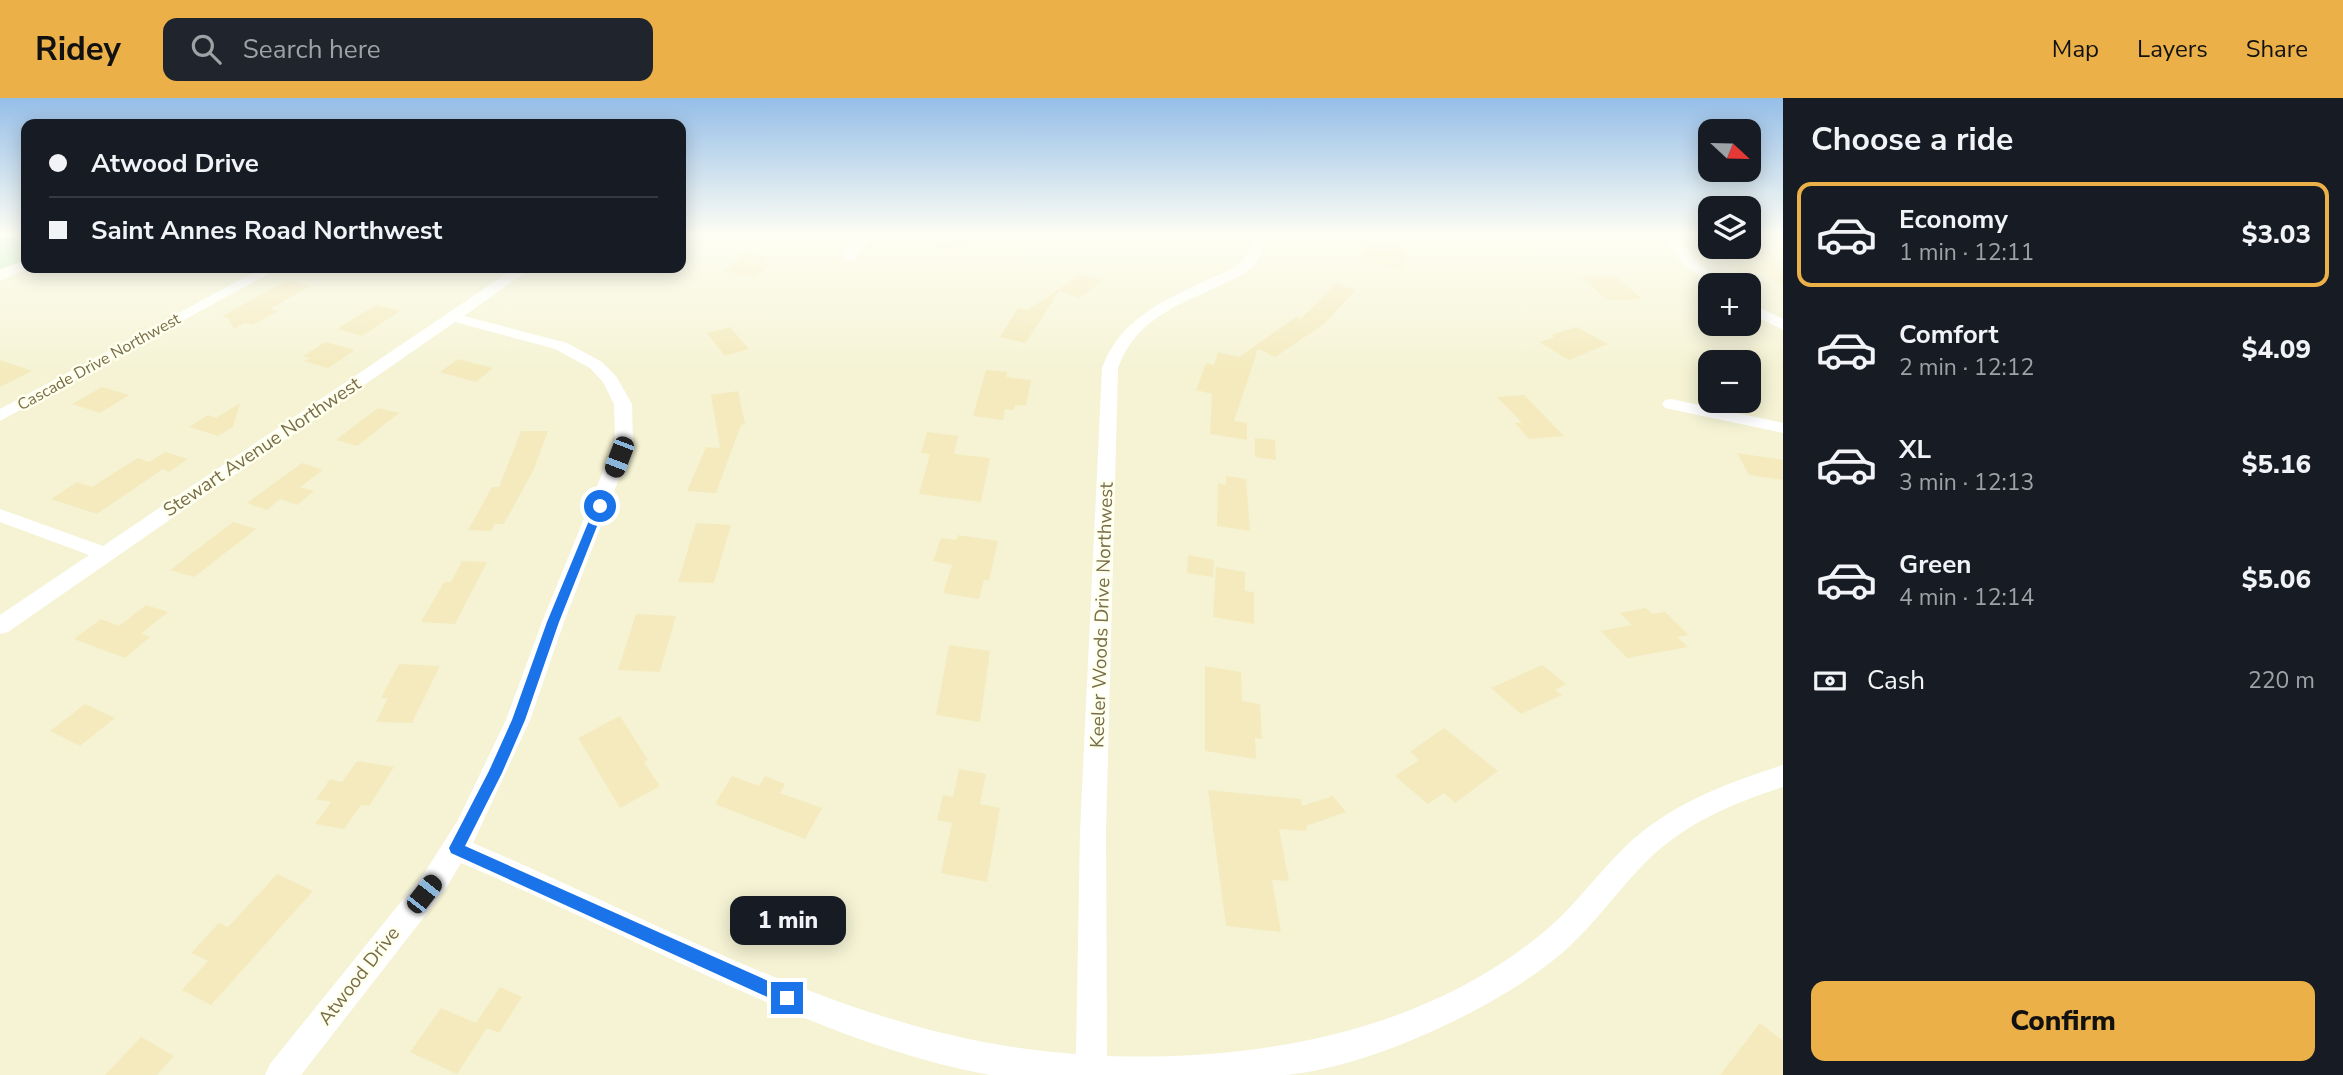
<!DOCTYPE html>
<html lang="en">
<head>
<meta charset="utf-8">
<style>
  :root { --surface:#171b24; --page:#20242c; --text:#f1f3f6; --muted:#9ea1a6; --line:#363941; --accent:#ebb047 }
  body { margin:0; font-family:"Nunito Sans",sans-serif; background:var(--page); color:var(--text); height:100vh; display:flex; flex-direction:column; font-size:26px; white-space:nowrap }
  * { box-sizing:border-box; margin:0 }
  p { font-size:23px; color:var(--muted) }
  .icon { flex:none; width:38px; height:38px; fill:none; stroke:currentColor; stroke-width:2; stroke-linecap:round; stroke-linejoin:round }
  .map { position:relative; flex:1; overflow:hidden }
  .panel { display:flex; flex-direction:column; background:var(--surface); width:560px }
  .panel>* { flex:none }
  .top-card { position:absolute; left:21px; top:21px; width:665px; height:154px; border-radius:14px; box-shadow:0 4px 18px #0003; display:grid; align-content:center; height:154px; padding:0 28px; background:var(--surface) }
  .needle { width:46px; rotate:112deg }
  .fabs { position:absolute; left:1698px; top:21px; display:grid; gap:14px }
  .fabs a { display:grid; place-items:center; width:63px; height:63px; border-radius:14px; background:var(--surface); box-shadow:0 4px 18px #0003; font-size:35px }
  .end { position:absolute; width:32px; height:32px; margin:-16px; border:9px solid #1a73e8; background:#fff; box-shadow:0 0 0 4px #fff }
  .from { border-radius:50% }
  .bubble { position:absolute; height:49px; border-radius:14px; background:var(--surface); box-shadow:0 4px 18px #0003; font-size:23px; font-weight:800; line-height:49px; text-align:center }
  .car { position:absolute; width:21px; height:42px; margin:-21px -10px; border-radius:9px; box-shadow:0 0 5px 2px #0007; background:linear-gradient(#222 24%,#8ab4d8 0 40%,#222 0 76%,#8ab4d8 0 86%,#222 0) }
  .top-card b { display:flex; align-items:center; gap:24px; height:66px; font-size:26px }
  .top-card b+b { border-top:2px solid var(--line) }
  .top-card i { width:18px; height:18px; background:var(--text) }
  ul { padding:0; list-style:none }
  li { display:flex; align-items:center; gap:21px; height:105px; margin:0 14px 10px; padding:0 14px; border:4px solid transparent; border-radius:14px }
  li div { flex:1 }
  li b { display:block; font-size:26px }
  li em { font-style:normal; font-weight:800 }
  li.active { border-color:var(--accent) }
  li>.icon { width:63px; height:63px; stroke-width:1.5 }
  h2 { padding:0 28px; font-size:32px; line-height:84px }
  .pay { display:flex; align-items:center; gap:18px; height:77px; padding:0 28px; font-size:26px }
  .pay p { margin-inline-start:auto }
  .cta { display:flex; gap:14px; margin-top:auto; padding:14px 28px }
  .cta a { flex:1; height:80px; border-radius:14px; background:var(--accent); color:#111; font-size:28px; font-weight:800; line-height:80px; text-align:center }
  header { display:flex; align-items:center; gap:42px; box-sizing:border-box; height:98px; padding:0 35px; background:var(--accent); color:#111 }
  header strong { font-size:33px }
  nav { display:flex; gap:38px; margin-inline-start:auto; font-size:24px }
  .search { width:490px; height:63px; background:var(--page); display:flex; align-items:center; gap:18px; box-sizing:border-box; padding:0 24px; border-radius:14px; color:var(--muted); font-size:26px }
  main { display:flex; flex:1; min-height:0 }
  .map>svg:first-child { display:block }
  .residential { fill:#f5f3d4; fill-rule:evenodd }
  .green { fill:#c4ecc4 }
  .building { fill:#f4eabd }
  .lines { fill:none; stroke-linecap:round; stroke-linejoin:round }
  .minor { fill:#fff; fill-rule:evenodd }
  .route { fill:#1a73e8 }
  .labels { text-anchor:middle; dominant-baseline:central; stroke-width:5; stroke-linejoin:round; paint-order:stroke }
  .far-street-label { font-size:16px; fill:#786d49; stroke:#ffffed }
  .street-label { font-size:19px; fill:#786d49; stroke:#ffffed }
</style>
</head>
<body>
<header>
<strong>Ridey</strong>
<div class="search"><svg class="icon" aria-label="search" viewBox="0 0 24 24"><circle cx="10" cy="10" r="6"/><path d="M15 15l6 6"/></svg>Search here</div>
<nav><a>Map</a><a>Layers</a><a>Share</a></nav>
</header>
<main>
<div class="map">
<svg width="1783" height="977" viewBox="0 0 1783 977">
  <rect width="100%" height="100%" fill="#fdfde6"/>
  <path class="residential" d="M681,136H1710V149H1748V136H1783V977H0V183L29,170H681ZM1710,187H1748V226H1710ZM1710,264H1748V303H1710Z"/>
  <path class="green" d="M0,136H26V162L0,171Z"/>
  <path class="building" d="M948,136H972L955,153L935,149Z
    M1748,140L1765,142L1783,174V189L1763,175L1743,176L1702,149H1748Z
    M1364,142L1406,151L1404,171L1360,163Z
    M745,155L770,160L763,166L769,167L755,180L724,174Z
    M1081,176L1103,183L1079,200L1059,193L1026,245L1000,239L1018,210L1028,212Z
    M1616,178L1642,201L1607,202L1581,179Z
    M288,182L310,188L270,211L278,213L253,227L245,225L234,231L228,220L222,218Z
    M1336,185L1356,192L1324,226L1275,259L1258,251L1234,323L1247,325V342L1210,336L1212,296L1196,292L1206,265L1214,267L1218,254L1239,259L1296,219L1301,221Z
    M376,207L400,213L362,238L337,231Z
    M730,229L749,251L725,258L707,235Z
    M1576,229L1608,246L1569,262L1539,244L1555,239L1551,237Z
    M325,244L355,252L328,270L304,263L310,260L303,258Z
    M458,261L493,270L476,284L440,274Z
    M0,262L32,273L0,289Z
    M986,272L1007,274L1006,279L1031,282L1026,308L1015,307L1014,312L1005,311L1003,322L973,318Z
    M102,289L129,297L100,315L72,306Z
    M738,293L745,326L741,327L716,395L687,393L706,349L720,350L711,297Z
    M1524,297L1564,338L1529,341L1515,325H1522L1497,299Z
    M240,305L233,329L218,338L189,329L208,317L216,320Z
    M378,310L399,315L357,348L336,342Z
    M521,333H548L534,371L504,426H495L491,433L468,432L492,389H499Z
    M927,334L958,338L954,356L990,360L981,404L919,396L930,356L921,355Z
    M1255,340L1275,342L1276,362L1255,359Z
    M165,354L188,361L169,374L163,371L97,416L51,401L77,384L92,389L138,360L149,364Z
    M1737,355L1783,362V382L1749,377Z
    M302,365L323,372L300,389L314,393L297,407L280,401L267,412L247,405Z
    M1226,378L1246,381L1250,433L1217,428L1218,385L1226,387Z
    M233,424L256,431L194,479L170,472Z
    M696,425L731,427L714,485L678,484Z
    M958,437L998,443L989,483L984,482L979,501L943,495L952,467L933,463L941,440L956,442Z
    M1188,457L1214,462L1213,479L1187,475Z
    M462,463L487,464L455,526L421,524L444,484H451Z
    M1216,469L1245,474V493L1254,494V526L1213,519Z
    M146,507L168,514L141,536L150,539L125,560L74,541L101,521L119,528Z
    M1646,510L1652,516L1665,514L1689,537L1677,539L1688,549L1627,560L1601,533L1632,527L1620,515Z
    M636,516L676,518L660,574L618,572Z
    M949,547L990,553L980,624L936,617Z
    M399,566L440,568L412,625L376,624L388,600H381Z
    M1542,567L1566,586L1555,592L1562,597L1521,616L1491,590Z
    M1205,568L1241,574L1242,603L1260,606L1262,641L1255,640L1256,661L1205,653Z
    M85,606L115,620L80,648L50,633Z
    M620,618L648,662L644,664L660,688L620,710L578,640Z
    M1444,630L1498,673L1455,705L1444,695L1428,706L1395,678L1419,662L1410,654Z
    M357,663L394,669L369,708L361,707L344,731L315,726L331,704L316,701L330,681L342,684Z
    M959,671L986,676L980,706L1000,710L987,784L941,775L952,725L937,722L943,697L953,699Z
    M732,678L759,688L765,678L785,686L780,695L822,710L805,741L715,706Z
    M1208,692L1301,701L1302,708L1333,698L1346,714L1306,728L1307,733L1279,731L1289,783L1272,782L1281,834L1226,828Z
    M277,776L313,793L211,907L182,892L208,863L191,855L219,825L228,829Z
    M500,889L522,899L499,935L487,930L457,976L410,954L441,910L476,925Z
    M1760,925L1783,943V977H1720Z
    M141,939L174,958L157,977H105Z"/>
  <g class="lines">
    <path class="minor" d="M864,136H878L853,162H843V156Z
      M1256,136H1270C1265,148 1261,160 1252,169C1243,178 1230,182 1219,188C1176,208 1135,222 1118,270L1106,733L1107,958C1259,963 1425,934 1545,833C1575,808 1597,776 1625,749C1669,706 1725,686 1783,667V689C1730,706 1681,727 1642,768C1611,800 1587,837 1551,864C1487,914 1369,969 1286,977C1255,977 1222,977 1191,977C1124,977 1057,977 990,977C887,958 794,917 699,874C620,837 541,799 461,765L445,792L301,977H265L270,966L425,774L458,722L506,622L542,524L615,344L614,306L603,284L590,270L555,251L455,224L8,534L0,536V517L89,457L0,424V411L103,448L515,170H531L464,218L567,245L602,264L616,278L632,306L633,344L564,524L530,622L473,745C668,827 860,942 1076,956L1080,733L1102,270C1120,221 1162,203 1207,182C1220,176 1235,172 1244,160C1250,154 1253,144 1256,136Z
      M1661,136H1675L1692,158L1725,187H1710L1682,164Z
      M26,162V170H29L0,182V173Z
      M262,170H279L0,323V311Z
      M1748,204L1783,221V232L1748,214Z
      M1671,301L1783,325V335L1665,310L1662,306L1665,302Z"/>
  </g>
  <linearGradient id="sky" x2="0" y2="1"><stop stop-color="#95bee8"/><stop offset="0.5" stop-color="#fefef4"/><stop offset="1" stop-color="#fefef4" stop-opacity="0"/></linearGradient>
  <rect width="1783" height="273" fill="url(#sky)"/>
  <path class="route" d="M600,405L605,408L559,524L525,622L502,675L465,748L793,894L795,900L793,905L787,908L451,755L449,750L489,673L512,622L547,524L595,408Z"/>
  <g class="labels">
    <g class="far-street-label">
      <text transform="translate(99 264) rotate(-29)">Cascade Drive Northwest</text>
    </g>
    <g class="street-label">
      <text transform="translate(262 349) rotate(-34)">Stewart Avenue Northwest</text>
      <text transform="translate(1102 517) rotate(-88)">Keeler Woods Drive Northwest</text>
      <text transform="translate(359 878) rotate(-52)">Atwood Drive</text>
    </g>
  </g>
</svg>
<div class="fabs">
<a><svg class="needle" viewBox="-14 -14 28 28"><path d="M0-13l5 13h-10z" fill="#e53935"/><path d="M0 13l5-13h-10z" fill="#9ea1a6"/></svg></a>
<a><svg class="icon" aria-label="layers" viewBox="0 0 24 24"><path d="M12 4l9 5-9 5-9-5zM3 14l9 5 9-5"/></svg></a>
<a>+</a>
<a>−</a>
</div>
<i class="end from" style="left:600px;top:408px"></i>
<i class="end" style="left:787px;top:900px"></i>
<div class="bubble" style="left:730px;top:798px;width:116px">1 min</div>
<i class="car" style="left:619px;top:359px;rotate:201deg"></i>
<i class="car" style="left:424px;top:796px;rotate:38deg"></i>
<div class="top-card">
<b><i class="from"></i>Atwood Drive</b>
<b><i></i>Saint Annes Road Northwest</b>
</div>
</div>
<section class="panel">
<h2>Choose a ride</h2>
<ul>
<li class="active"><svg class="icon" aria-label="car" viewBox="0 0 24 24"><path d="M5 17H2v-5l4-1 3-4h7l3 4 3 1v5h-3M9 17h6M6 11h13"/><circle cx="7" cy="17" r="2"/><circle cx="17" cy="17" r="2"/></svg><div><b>Economy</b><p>1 min · 12:11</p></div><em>$3.03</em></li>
<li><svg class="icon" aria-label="car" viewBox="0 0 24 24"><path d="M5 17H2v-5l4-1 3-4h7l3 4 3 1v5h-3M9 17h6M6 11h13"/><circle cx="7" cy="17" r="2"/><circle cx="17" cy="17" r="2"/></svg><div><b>Comfort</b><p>2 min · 12:12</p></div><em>$4.09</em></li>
<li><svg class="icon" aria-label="car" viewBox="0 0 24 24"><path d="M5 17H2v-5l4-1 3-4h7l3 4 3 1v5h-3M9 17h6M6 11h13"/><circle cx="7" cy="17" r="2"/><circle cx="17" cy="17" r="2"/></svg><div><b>XL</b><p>3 min · 12:13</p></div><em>$5.16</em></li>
<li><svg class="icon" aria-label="car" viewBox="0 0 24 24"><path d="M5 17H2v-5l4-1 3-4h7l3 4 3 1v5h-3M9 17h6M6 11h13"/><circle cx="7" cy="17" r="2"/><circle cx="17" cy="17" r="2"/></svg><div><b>Green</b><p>4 min · 12:14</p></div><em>$5.06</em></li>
</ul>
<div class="pay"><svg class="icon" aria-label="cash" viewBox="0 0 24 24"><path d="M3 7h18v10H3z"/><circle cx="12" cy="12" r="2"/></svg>Cash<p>220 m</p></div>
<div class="cta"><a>Confirm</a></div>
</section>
</main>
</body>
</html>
